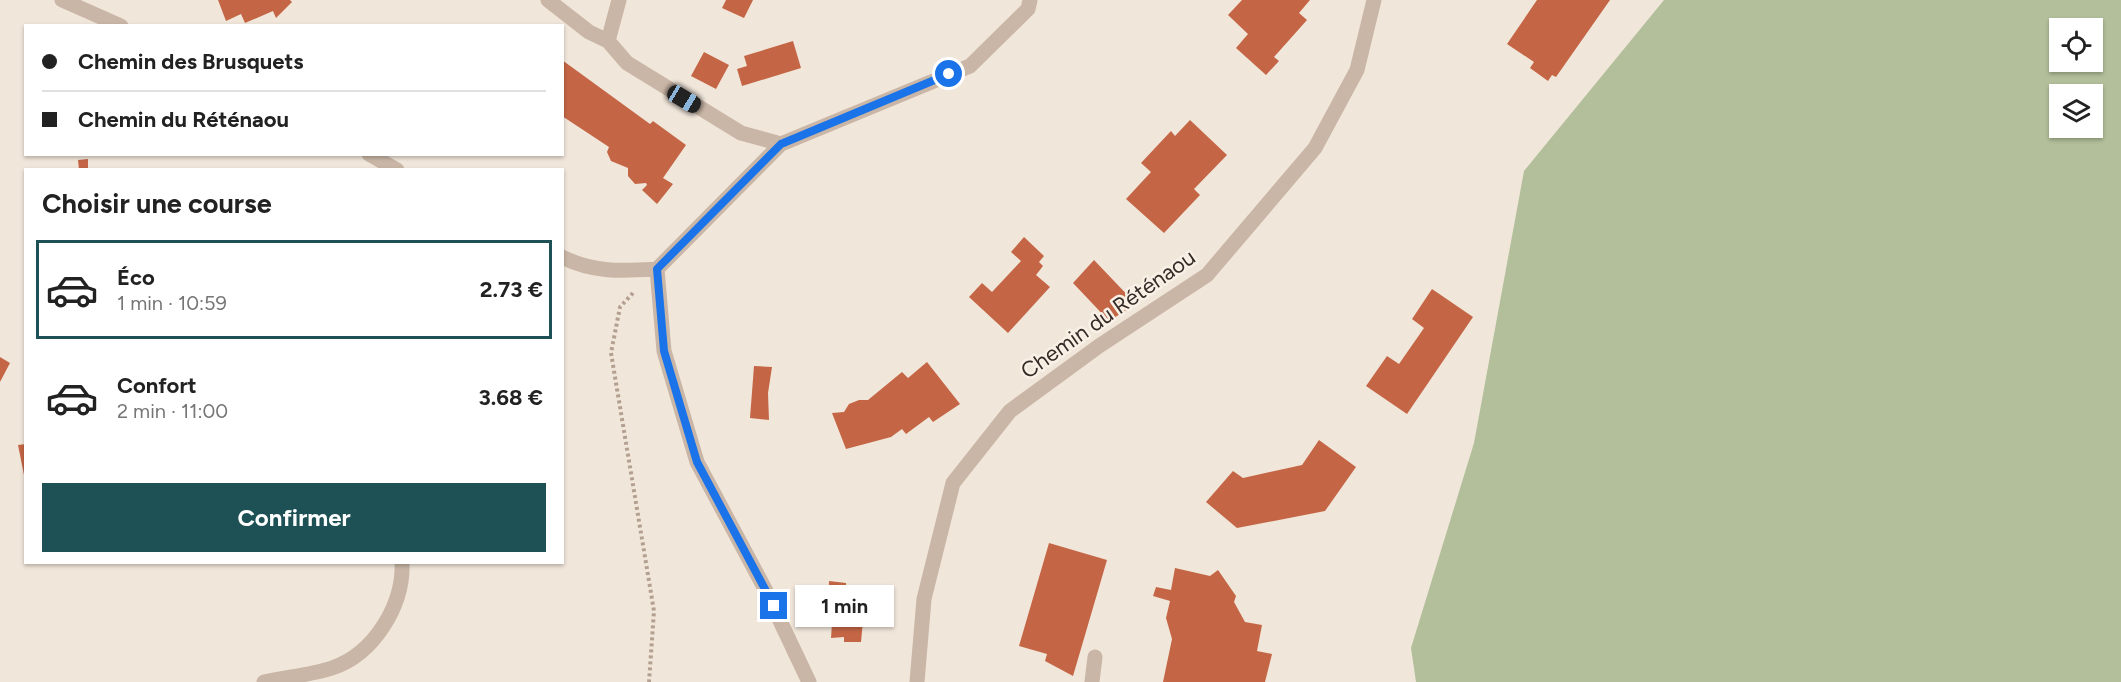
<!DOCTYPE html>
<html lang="fr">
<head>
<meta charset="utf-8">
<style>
  :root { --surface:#fff; --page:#f6f6f6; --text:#222; --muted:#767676; --line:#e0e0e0; --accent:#1d5155 }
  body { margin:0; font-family:Figtree,sans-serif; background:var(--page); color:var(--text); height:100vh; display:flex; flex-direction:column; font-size:22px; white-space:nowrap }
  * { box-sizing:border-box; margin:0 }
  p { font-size:20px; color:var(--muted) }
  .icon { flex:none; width:33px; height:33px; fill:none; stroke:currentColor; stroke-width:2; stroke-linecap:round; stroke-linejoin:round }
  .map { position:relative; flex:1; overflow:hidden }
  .side { position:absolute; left:24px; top:168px; width:540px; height:396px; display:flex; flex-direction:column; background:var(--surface); border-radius:0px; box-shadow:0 2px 4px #0004 }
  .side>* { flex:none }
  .top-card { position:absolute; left:24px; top:24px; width:540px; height:132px; border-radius:0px; box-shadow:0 2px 4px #0004; display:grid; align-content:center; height:132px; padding:0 18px; background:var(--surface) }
  .tools { position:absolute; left:2049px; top:18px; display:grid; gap:12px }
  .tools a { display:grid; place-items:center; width:54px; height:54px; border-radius:0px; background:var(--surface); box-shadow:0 2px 4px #0004; font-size:30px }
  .end { position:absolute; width:27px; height:27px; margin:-14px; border:8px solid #1a73e8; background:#fff; box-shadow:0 0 0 3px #fff }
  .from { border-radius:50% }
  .bubble { position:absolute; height:42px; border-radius:0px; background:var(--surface); box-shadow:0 2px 4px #0004; font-size:20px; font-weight:700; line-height:42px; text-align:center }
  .car { position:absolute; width:18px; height:36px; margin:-18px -9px; border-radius:8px; box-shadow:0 0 4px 2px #0007; background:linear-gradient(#222 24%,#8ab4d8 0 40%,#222 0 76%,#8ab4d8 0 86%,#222 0) }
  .top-card b { display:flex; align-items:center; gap:21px; height:57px; font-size:22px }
  .top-card b+b { border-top:2px solid var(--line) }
  .top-card i { width:15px; height:15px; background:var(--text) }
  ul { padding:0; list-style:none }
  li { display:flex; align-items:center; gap:18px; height:99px; margin:0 12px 9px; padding:0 6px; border:3px solid transparent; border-radius:0px }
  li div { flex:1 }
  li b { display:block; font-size:22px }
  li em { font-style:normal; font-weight:700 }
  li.active { border-color:var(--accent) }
  li>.icon { width:54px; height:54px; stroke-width:1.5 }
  h2 { padding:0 18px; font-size:27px; line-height:72px }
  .cta { display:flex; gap:12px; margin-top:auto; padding:12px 18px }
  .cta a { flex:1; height:69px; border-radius:0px; background:var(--accent); color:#fff; font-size:24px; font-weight:700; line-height:69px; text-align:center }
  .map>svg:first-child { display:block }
  .green { fill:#b2bf9a; fill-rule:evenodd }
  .building { fill:#c46645 }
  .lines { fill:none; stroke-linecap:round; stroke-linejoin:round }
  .path { stroke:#b4a090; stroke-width:4; stroke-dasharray:3 3; stroke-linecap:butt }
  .minor { stroke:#c9b6a6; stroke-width:15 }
  .route { stroke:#1a73e8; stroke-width:8 }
  .labels { text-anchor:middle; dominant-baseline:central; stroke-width:5; stroke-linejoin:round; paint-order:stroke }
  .street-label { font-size:22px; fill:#352b27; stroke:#f9f0e6 }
</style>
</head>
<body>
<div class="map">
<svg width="2121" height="682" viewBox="0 0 2121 682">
  <rect width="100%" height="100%" fill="#f1e6da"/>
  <path class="green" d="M1664,0H2121V682H1416L1411,648L1474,443L1524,171ZM2060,28H2092V62H2060ZM2060,94H2092V128H2060Z"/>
  <path class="building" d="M218,0H290L292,2L276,18L273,11L245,23L241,14L226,21Z
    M726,0H753L744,18L722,8Z
    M1242,0H1310L1299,13L1307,20L1274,57L1279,61L1266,75L1236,48L1248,34L1228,15Z
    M1537,0H1610L1556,77L1552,75L1548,81L1530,68L1534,62L1507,44Z
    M793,41L801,68L742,86L737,69L747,66L744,56Z
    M704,52L729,65L716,89L691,76Z
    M562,60L650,124L653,121L686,145L663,178L673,184L657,204L642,190L647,185L646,183L635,184L628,176V168L611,161L607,152L609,147L562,116Z
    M1190,120L1227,155L1194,189L1200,195L1164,233L1126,199L1151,172L1141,163L1171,131L1175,136Z
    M88,159V170H79L78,160Z
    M1024,237L1044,256L1039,262L1043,266L1036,275L1050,287L1008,333L969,297L982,283L992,292L1021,261L1011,252Z
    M1094,260L1136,304L1109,321L1073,283Z
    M1432,289L1473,317L1407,414L1366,386L1387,356L1399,364L1424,328L1412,319Z
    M0,357L10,363L0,382Z
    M927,362L960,404L933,422L929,417L906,434L902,429L891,437L846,449L832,413L844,412L849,404L859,400H868L902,372L908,378Z
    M754,366L772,367L768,393L769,420L750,418Z
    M1319,440L1356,467L1325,511L1237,528L1206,502L1233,471L1243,478L1302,465Z
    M26,444V474L24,475L18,445Z
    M1049,543L1107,560L1073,676L1045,661L1047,654L1019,646Z
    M1175,568L1210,576L1218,570L1236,596L1234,602L1245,622L1262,625L1257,651L1272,654L1265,682H1163L1172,639L1166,618L1170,601L1153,596L1156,587L1171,590Z
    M829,581L846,583V588L866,589L861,642H844V637L831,638L833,609L828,608Z"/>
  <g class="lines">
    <path class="path" d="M633,293L620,307L611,353L654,611L649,682"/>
    <path class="minor" d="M62,0L121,26
      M548,0L589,32L608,41
      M619,0L608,41L627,63L741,133L781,144
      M369,154L397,170
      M562,257C594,273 622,271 657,269L781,144L970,66L1028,9L1030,0
      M657,269L664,351L697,462L765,589L809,682
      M264,682C286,677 311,675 332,668C374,654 404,605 402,562
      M917,682L924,599L953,483L1010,411L1099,346L1207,275L1315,148L1357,70L1374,0
      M1092,682L1095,657"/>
  </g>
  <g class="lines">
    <path class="route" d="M774,606L697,462L664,351L657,269L781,144L949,74"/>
  </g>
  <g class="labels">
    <g class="street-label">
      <text transform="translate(1108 314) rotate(-35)">Chemin du Réténaou</text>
    </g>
  </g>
</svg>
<div class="tools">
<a><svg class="icon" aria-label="locate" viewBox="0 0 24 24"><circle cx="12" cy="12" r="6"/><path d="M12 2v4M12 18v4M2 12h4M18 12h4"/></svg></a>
<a><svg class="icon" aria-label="layers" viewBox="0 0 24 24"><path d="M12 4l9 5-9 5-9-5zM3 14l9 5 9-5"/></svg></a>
</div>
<i class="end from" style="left:949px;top:74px"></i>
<i class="end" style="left:774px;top:606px"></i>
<div class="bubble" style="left:795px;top:585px;width:99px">1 min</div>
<i class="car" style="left:684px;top:99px;rotate:121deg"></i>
<div class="top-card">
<b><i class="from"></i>Chemin des Brusquets</b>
<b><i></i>Chemin du Réténaou</b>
</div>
<section class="side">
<h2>Choisir une course</h2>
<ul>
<li class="active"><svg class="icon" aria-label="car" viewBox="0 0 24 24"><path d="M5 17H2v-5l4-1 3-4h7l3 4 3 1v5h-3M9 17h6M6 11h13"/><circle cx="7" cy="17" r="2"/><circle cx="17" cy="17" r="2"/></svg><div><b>Éco</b><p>1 min · 10:59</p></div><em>2.73 €</em></li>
<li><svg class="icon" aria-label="car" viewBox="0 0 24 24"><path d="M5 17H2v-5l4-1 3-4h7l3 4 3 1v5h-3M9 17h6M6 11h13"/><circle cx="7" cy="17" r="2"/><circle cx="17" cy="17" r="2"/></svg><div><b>Confort</b><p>2 min · 11:00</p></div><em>3.68 €</em></li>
</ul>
<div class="cta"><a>Confirmer</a></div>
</section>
</div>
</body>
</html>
